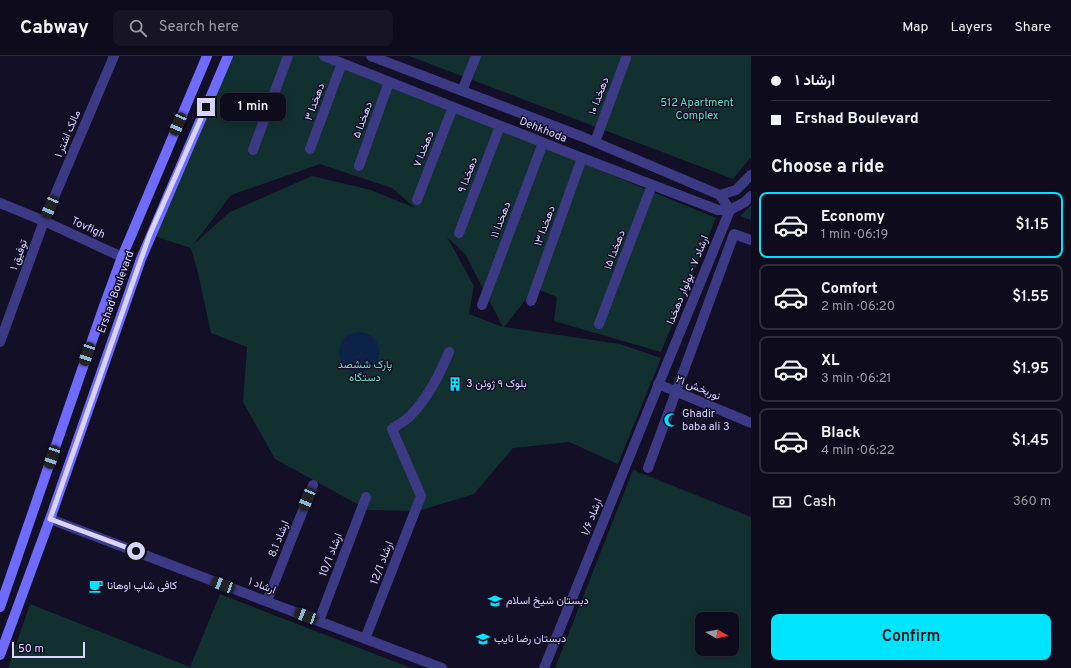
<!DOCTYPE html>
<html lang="en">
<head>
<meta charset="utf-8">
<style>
  :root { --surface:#0e0b1c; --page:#171425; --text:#f1f3f6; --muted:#9b9ba3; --line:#2e2b3b; --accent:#00e5ff }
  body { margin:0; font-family:Overpass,Vazirmatn,sans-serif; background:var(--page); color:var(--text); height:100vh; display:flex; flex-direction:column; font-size:15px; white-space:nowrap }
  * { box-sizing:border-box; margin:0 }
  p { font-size:13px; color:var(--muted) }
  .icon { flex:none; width:22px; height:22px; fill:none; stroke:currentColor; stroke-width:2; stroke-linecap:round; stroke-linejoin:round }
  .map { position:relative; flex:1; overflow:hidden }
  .details { display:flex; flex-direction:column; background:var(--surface); width:320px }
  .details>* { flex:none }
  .guide { display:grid; align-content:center; height:88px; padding:0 20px; background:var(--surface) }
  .needle { width:26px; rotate:99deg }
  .fabs { position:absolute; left:695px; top:556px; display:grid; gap:8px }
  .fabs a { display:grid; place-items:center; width:44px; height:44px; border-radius:8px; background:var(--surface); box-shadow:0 2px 10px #0003,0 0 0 1px var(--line); font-size:20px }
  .scale { position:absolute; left:12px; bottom:10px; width:73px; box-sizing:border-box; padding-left:4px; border:2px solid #d9d4ff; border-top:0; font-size:11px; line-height:14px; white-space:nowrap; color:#d9d4ff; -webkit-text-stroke:3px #130f26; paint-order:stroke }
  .end { position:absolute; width:18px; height:18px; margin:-9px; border:5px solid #d9d4ff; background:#111; box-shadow:0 0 0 2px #111 }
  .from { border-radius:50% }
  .bubble { position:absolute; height:28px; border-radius:8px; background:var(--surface); box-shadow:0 2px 10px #0003,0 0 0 1px var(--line); font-size:13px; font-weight:600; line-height:28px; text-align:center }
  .car { position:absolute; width:12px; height:24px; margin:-12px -6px; border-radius:5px; box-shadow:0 0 3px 1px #0007; background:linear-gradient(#222 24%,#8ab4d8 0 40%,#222 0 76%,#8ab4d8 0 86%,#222 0) }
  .guide b { display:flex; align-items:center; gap:14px; height:38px; font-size:15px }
  .guide b+b { border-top:1px solid var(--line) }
  .guide i { width:10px; height:10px; background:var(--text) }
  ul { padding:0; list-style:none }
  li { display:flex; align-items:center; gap:12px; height:66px; margin:0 8px 6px; padding:0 12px; border:2px solid var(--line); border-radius:8px }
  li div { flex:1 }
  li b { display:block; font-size:15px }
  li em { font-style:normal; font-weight:600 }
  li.current { border-color:var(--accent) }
  li>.icon { width:36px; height:36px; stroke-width:1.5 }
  h2 { padding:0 20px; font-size:18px; line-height:48px }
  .pay { display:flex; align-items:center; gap:10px; height:44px; padding:0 20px; font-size:15px }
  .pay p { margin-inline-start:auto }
  .cta { display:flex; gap:8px; margin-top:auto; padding:8px 20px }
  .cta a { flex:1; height:46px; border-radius:8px; background:var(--accent); color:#111; font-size:16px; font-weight:600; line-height:46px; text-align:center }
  header { display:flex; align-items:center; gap:24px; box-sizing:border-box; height:56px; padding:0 20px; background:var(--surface); border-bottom:1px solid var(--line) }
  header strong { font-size:19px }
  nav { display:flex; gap:22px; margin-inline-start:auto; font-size:14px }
  .search { width:280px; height:36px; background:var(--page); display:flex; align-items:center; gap:10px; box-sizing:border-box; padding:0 14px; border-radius:8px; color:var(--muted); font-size:15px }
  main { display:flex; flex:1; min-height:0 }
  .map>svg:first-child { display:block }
  .green { fill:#12302f; fill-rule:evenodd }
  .water { fill:#0c2248 }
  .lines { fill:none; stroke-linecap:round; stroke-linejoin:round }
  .street { stroke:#3d3a85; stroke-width:10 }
  .secondary { stroke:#6f6bff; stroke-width:10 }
  .route { stroke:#d9d4ff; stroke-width:5 }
  .labels { text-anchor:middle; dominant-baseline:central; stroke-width:3; stroke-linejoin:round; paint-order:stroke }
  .street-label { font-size:11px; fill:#d9d4ff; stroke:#130f26 }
  .park-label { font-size:11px; fill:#5fe0c0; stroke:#130f26 }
  .poi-label { font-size:11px; fill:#d9d4ff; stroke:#130f26; text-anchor:start }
</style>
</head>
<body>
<header>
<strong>Cabway</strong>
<div class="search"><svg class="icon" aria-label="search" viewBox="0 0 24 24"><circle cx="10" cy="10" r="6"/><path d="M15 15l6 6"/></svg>Search here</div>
<nav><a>Map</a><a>Layers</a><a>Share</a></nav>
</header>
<main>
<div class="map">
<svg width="751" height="612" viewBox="0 0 751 612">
  <rect width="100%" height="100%" fill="#130f26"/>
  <path class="green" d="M227,0H322L716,162L661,296L554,265L557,241L535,232L504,271L620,288L661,302L618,408L569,386L513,392L474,438L418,455L368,454L275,403L243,346L247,291L211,277L198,217L191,192L150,179ZM320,108L392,132L415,152L371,134L312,120L230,156L193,189L231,139ZM447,181L465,198L503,271L469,258L474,230Z
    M409,0H751V101L733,123Z
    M751,149V164L740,160Z
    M633,414L751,461V612H555ZM702,563H732V593H702Z
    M220,538L411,612H8L30,548L190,611Z"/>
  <path class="water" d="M339 296a20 20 0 1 1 40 0a20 20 0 1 1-40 0Z"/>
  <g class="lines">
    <path class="street" d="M324,0L582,102L718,154H730L745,146L751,140
      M371,0L583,81L720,139L736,134L751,119
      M462,35L476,0
      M595,86L626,2
      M310,93L342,7
      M253,94L288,0
      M359,110L389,26
      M417,144L453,51
      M0,147L44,165L122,201
      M459,177L500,70
      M531,245L582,102
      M482,249L543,87
      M599,268L652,129
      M0,286L44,165L114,0
      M658,328L751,367
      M648,412L734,178L751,184
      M50,463L442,612
      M267,545L313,429
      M319,565L366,441
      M365,583L421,440L392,373C399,368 407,364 412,358C429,340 440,318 449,296
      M544,612L662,320L730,154L720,139"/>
    <path class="secondary" d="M0,551L103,253L122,201L207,0
      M0,599L50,463L141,203L228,0"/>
  </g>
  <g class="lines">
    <path class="route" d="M136,495L50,463L141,203L150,178L206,51"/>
  </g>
  <defs>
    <symbol id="building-bare" viewBox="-9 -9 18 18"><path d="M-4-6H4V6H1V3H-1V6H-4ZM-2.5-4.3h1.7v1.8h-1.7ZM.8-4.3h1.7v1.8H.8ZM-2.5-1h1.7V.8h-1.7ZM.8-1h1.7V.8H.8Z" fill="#00e5ff" stroke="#130f26" stroke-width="2.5" paint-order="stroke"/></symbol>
    <symbol id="mosque-bare" viewBox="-9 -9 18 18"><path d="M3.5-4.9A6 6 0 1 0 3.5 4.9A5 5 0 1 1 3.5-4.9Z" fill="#00e5ff" stroke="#130f26" stroke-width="2.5" paint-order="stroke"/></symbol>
    <symbol id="cafe-bare" viewBox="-9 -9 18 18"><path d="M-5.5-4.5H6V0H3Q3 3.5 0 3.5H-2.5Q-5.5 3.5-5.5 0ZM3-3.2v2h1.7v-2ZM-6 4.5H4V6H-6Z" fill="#00e5ff" stroke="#130f26" stroke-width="2.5" paint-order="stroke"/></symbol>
    <symbol id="school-bare" viewBox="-9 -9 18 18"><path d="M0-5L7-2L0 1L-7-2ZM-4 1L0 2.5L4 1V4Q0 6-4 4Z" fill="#00e5ff" stroke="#130f26" stroke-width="2.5" paint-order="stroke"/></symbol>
  </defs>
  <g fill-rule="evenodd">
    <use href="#building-bare" x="445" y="318" width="20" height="20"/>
    <use href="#mosque-bare" x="661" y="354" width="20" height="20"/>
    <use href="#cafe-bare" x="86" y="520" width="20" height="20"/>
    <use href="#school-bare" x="485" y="535" width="20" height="20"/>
    <use href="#school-bare" x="473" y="573" width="20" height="20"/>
  </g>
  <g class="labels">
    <g class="street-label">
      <text transform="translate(599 40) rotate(-69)">دهخدا ۱۰</text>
      <text transform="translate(315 46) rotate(-70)">دهخدا ۳</text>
      <text transform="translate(363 64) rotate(-70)">دهخدا ۵</text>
      <text transform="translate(543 74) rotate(22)">Dehkhoda</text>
      <text transform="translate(68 78) rotate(-67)">مالک اشتر ۱</text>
      <text transform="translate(424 93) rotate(-68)">دهخدا ۷</text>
      <text transform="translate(468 119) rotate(-69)">دهخدا ۹</text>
      <text transform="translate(501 164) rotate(-69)">دهخدا ۱۱</text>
      <text transform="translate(545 170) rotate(-70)">دهخدا ۱۳</text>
      <text transform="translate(88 172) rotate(25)">Tovfigh</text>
      <text transform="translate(615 194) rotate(-69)">دهخدا ۱۵</text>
      <text transform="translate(19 199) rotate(-70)">توفیق ۱</text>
      <text transform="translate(688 224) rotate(-68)">ارشاد ۷ - بولوار دهخدا</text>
      <text transform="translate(116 236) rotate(-70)">Ershad Boulevard</text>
      <text transform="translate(698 332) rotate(23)">نوربخش ۲۱</text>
      <text transform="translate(592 461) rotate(-68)">ارشاد ۱/۶</text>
      <text transform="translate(279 483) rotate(-68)">ارشاد 8.1</text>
      <text transform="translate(331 499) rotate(-69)">ارشاد 10/1</text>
      <text transform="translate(382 507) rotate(-69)">ارشاد 12/1</text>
      <text transform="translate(262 530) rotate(21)">ارشاد ۱</text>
    </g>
    <g class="park-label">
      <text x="697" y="47">512 Apartment<tspan x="697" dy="13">Complex</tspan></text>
      <text x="365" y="309">پارک‌ ششصد<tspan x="365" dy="13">دستگاه</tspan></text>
    </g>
    <g class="poi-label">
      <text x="466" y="328">بلوک ۹ ژوئن 3</text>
      <text x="682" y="358">Ghadir<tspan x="682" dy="13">baba ali 3</tspan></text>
      <text x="107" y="530">کافی شاپ اوهانا</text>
      <text x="506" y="545">دبستان شیخ اسلام</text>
      <text x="494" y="583">دبستان رضا نایب</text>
    </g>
  </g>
</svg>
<div class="fabs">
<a><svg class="needle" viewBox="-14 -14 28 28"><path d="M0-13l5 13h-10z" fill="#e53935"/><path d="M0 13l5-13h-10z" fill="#9b9ba3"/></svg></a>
</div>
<div class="scale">50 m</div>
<i class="end from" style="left:136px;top:495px"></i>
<i class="end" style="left:206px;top:51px"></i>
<div class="bubble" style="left:220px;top:37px;width:66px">1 min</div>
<i class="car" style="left:178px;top:68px;rotate:203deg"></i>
<i class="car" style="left:50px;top:151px;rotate:203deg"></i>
<i class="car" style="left:87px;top:298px;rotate:199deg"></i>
<i class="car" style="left:52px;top:401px;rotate:199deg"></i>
<i class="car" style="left:307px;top:443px;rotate:202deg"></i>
<i class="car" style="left:223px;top:529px;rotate:291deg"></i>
<i class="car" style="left:306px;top:560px;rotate:291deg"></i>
</div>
<section class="details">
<div class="guide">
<b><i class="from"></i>ارشاد ۱</b>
<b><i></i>Ershad Boulevard</b>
</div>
<h2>Choose a ride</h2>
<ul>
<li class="current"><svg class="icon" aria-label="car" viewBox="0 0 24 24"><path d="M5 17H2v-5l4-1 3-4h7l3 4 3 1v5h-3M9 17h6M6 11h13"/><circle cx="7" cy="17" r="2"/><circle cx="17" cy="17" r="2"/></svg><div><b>Economy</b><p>1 min · 06:19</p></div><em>$1.15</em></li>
<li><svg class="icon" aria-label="car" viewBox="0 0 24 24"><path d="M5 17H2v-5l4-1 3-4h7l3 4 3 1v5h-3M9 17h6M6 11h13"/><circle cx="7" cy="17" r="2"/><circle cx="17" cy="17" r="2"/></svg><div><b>Comfort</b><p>2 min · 06:20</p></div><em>$1.55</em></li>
<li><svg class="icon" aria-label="car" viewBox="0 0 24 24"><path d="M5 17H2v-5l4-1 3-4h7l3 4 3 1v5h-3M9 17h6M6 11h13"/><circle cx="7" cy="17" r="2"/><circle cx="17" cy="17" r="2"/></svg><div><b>XL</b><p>3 min · 06:21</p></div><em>$1.95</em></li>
<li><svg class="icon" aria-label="car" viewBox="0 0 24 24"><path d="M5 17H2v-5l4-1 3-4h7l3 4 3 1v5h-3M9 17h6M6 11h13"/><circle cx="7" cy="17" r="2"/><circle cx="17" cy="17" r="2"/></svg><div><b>Black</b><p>4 min · 06:22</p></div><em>$1.45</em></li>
</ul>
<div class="pay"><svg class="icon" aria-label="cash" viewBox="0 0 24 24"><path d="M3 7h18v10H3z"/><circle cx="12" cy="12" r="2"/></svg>Cash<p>360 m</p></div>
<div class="cta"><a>Confirm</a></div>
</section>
</main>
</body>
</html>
